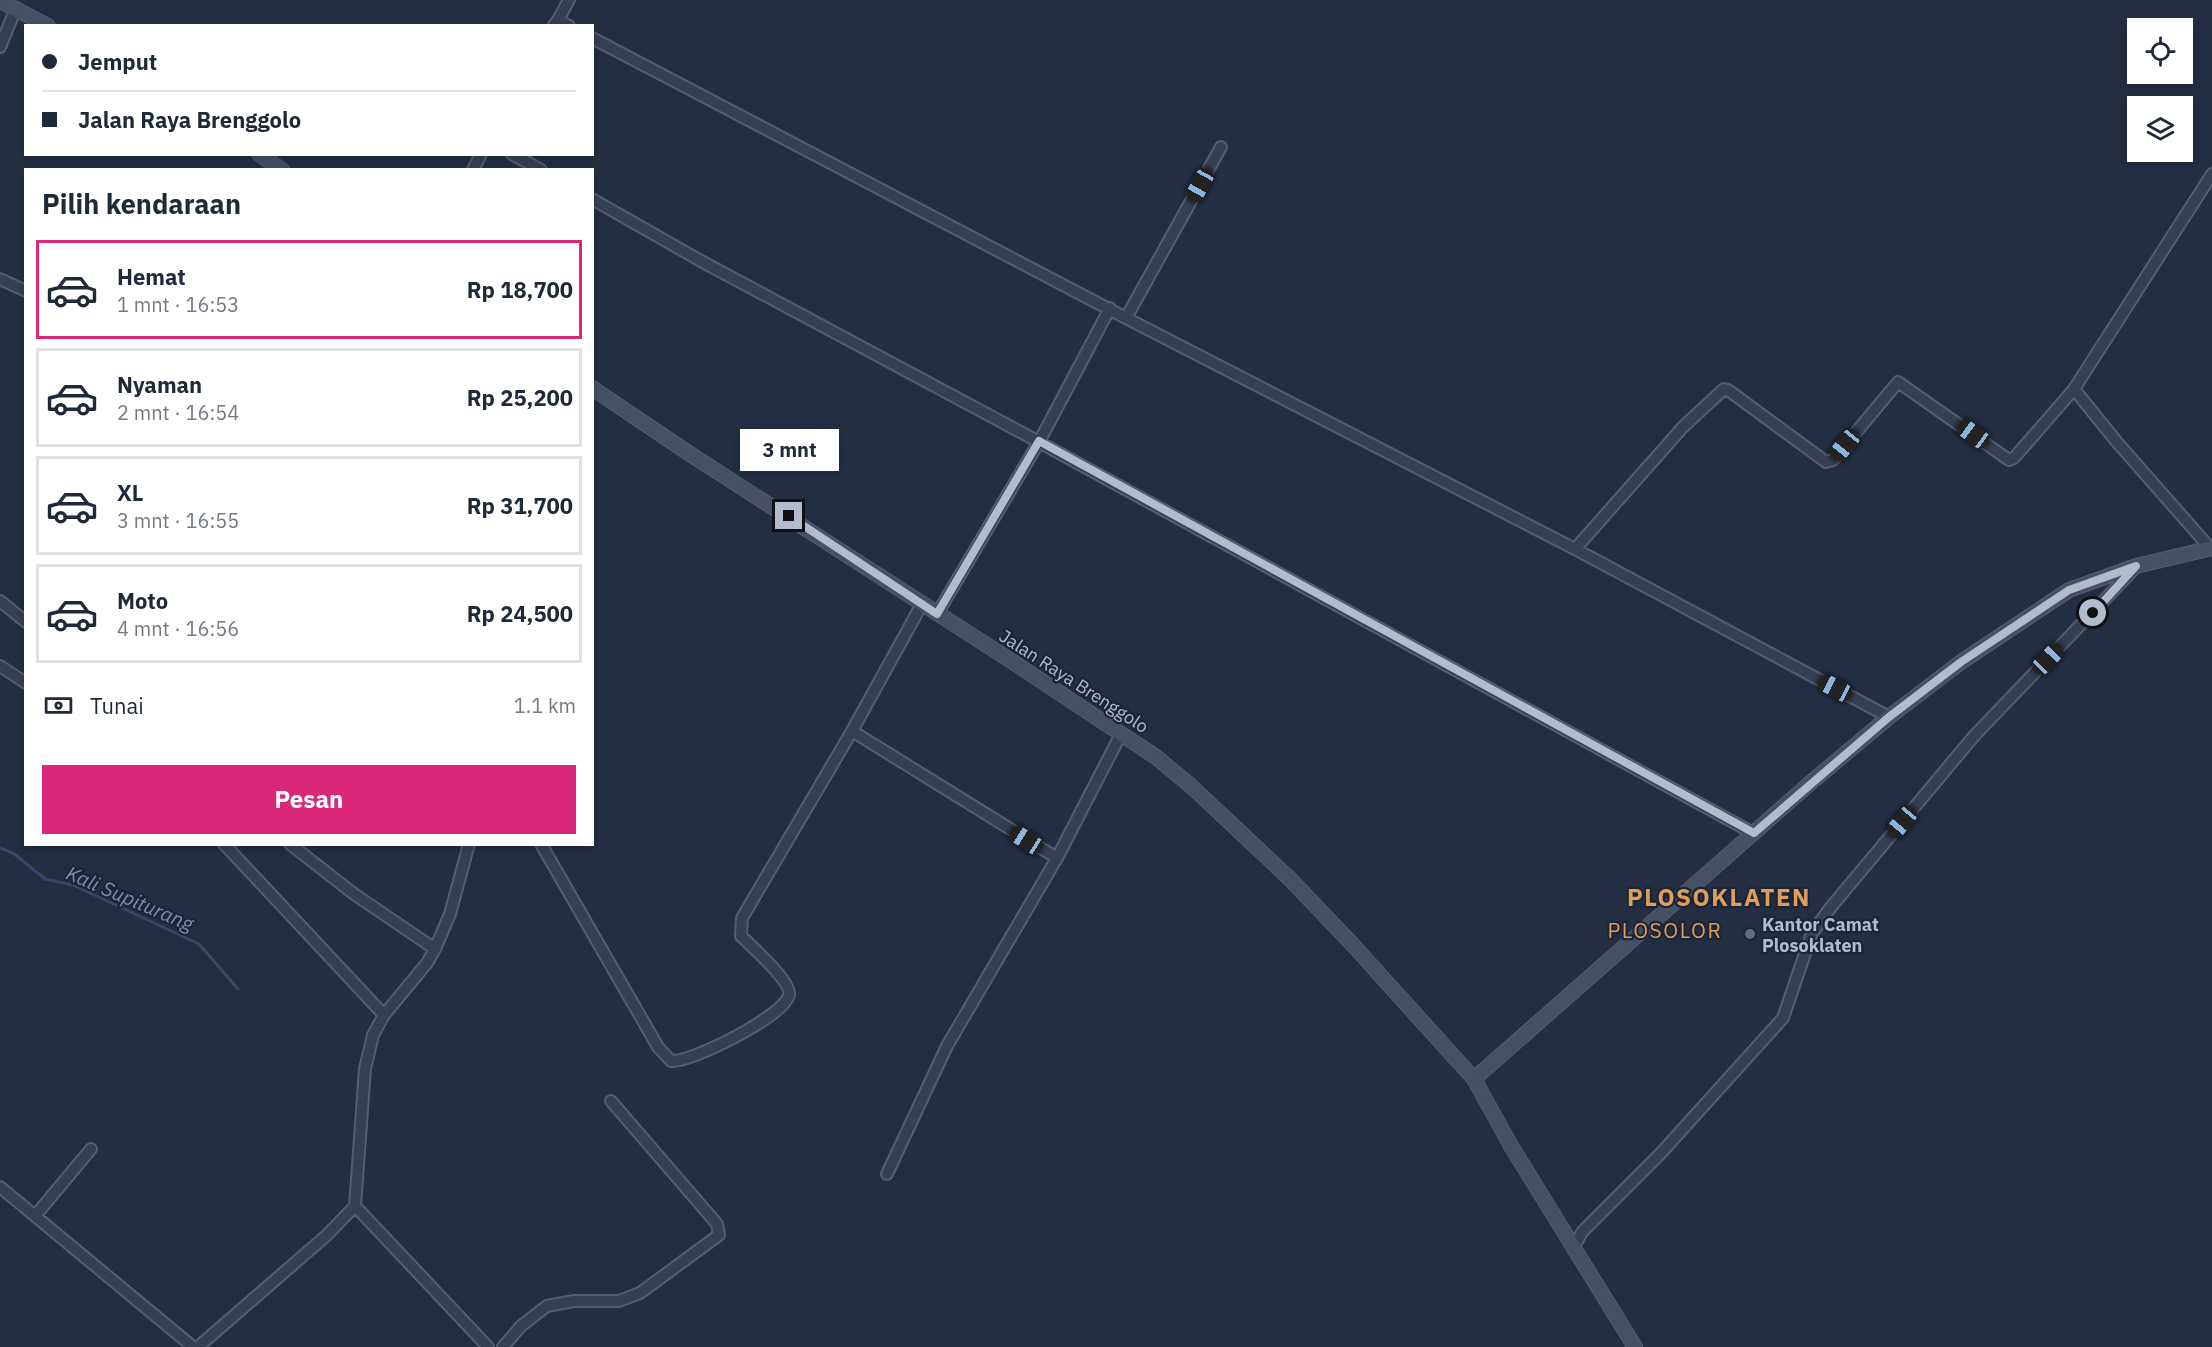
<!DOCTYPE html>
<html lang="id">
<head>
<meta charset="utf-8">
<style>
  :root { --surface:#fff; --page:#f2f2f3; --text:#1f2937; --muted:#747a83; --line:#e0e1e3; --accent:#db2777 }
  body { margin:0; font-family:"IBM Plex Sans",sans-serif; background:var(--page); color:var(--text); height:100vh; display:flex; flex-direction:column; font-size:22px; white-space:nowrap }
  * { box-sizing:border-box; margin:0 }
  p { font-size:20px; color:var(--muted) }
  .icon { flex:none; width:33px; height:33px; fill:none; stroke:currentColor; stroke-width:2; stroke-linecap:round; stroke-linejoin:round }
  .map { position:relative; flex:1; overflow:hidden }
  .sheet { position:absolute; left:24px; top:168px; width:570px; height:678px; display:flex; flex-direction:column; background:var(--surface); border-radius:0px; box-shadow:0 3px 9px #0003 }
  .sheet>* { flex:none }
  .guide { position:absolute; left:24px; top:24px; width:570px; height:132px; border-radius:0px; box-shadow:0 3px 9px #0003; display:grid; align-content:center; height:132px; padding:0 18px; background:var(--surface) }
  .buttons { position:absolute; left:2127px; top:18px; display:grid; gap:12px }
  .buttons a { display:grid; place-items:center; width:66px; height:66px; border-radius:0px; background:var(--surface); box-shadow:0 3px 9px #0003; font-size:30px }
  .end { position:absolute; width:27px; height:27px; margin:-14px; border:8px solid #b4bccc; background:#111; box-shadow:0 0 0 3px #111 }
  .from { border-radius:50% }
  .bubble { position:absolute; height:42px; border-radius:0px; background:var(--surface); box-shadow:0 3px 9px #0003; font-size:20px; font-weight:800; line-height:42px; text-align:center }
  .car { position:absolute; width:18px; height:36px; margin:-18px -9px; border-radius:8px; box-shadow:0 0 4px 2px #0007; background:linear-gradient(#222 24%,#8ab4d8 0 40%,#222 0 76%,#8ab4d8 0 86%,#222 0) }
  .guide b { display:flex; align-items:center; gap:21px; height:57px; font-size:22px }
  .guide b+b { border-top:2px solid var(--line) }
  .guide i { width:15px; height:15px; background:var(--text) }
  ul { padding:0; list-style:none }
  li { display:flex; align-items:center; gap:18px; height:99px; margin:0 12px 9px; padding:0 6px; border:3px solid var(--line); border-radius:0px }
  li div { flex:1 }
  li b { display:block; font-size:22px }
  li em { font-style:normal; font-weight:800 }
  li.active { border-color:var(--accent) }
  li>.icon { width:54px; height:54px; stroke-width:1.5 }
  h2 { padding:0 18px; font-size:27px; line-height:72px }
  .pay { display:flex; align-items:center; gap:15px; height:66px; padding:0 18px; font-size:22px }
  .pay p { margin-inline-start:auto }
  .primary-button { display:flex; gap:12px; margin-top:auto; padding:12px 18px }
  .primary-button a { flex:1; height:69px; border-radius:0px; background:var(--accent); color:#fff; font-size:24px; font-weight:800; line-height:69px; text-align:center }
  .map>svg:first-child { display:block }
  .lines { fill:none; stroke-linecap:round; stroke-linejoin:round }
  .stream { stroke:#35486a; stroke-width:3 }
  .street-casing { stroke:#555e6f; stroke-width:14 }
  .secondary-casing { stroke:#555e6f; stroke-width:16 }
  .street { stroke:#374052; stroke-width:10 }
  .secondary { stroke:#454f65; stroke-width:14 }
  .route { stroke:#b4bccc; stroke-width:8 }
  .service-dot { fill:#5c6f8a; stroke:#1c2537; stroke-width:2 }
  .labels { text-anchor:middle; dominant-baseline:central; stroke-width:4.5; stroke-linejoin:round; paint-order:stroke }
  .street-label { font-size:18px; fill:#b4bccc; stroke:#1c2537 }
  .poi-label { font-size:18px; font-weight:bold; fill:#b4bccc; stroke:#1c2537; text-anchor:start }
  .water-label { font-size:20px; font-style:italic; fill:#798eb6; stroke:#1c2537 }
  .quarter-label { font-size:21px; letter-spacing:1.5px; fill:#df9e5b; stroke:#1c2537 }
  .district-label { font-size:24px; font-weight:bold; letter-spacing:1.5px; fill:#df9e5b; stroke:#1c2537 }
</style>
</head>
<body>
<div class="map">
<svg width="2212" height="1347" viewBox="0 0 2212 1347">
  <rect width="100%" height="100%" fill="#232e42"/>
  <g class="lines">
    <path class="stream" d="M0,848L13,853L45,879L73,885L199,944L238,989"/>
    <defs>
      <path id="street" d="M558,20L569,0
        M554,25L558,20L569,26
        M592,38L1126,318L1575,549L1889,717
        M0,47L16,8
        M512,154L541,170
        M473,170L481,154
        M592,199L701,261L1039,442L1753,833
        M0,279L26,291
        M1126,318L1221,147
        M2074,389L2116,441L2210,548
        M1575,549L1683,427L1724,389L1728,390L1826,462L1833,460L1898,382L2009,460L2014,458L2074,389L2212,174
        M0,601L26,622
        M922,604L852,731L1057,858
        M937,614L1039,442L1110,308
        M0,666L26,683
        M224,844L384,1015
        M290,844L354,894L435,949
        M541,844L658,1047L671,1061C691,1063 784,1016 789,995C792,982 750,945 741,936L742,918L852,731
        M887,1174L947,1046L1057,858L1121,734
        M0,1187L193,1347
        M355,1206L488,1347
        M35,1216L91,1149
        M1573,1248L1583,1231L1661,1153L1783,1018L1812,933L1831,907L1974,736L2136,567
        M198,1347L327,1235L355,1206L365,1069L373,1035L384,1015L427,963L435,949L450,914L469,844
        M503,1347L521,1326L547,1306L574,1301H619L640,1293L719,1235L717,1224L611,1101"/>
      <path id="secondary" d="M0,1L48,26
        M259,154L282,170
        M592,388L690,454L1013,662L1156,757L1191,786L1290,879L1353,945L1474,1079L1511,1146L1635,1347
        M1474,1079L1809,784L1889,717L1961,662L2069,590L2136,566L2212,548"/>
    </defs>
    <use href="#street" class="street-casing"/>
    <use href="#secondary" class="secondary-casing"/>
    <use href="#street" class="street"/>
    <use href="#secondary" class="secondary"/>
  </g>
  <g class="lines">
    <path class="route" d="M789,516L937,614L1039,441L1754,833L1889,717L1961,662L2069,590L2136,566L2093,613"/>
  </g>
  <circle class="service-dot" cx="1750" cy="934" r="6"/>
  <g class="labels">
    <g class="street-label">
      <text transform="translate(1074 681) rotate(33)">Jalan Raya Brenggolo</text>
    </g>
    <g class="poi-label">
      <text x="1762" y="924">Kantor Camat<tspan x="1762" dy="21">Plosoklaten</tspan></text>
    </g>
    <g class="water-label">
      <text transform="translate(130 898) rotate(23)">Kali Supiturang</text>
    </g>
    <g class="quarter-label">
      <text x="1665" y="930">PLOSOLOR</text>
    </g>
    <g class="district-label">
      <text x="1719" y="897">PLOSOKLATEN</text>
    </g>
  </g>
</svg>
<div class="buttons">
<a><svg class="icon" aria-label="locate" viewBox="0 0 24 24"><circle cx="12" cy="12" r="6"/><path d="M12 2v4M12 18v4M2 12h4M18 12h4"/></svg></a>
<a><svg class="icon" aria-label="layers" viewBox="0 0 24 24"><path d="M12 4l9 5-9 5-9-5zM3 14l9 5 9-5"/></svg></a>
</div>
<i class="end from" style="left:2093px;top:613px"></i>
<i class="end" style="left:789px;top:516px"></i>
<div class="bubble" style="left:740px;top:429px;width:99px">3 mnt</div>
<i class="car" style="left:1200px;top:185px;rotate:209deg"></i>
<i class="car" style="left:1973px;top:434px;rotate:306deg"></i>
<i class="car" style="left:1845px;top:445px;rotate:219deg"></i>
<i class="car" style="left:2048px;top:659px;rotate:44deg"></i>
<i class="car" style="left:1835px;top:688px;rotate:298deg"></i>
<i class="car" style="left:1902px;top:822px;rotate:220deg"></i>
<i class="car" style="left:1026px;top:840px;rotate:302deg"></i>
<div class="guide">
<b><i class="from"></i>Jemput</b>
<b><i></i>Jalan Raya Brenggolo</b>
</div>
<section class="sheet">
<h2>Pilih kendaraan</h2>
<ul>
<li class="active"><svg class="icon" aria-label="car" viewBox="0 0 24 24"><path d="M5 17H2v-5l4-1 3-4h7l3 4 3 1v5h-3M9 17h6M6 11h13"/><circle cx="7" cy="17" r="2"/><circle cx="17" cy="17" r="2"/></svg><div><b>Hemat</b><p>1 mnt · 16:53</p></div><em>Rp 18,700</em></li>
<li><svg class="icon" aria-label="car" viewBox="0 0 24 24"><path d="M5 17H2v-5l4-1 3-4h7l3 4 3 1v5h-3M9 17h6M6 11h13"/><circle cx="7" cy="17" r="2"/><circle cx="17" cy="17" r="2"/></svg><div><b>Nyaman</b><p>2 mnt · 16:54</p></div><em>Rp 25,200</em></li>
<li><svg class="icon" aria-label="car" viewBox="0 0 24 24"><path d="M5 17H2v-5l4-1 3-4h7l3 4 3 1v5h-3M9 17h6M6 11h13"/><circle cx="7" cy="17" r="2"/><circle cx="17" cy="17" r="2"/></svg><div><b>XL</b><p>3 mnt · 16:55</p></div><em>Rp 31,700</em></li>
<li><svg class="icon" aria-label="car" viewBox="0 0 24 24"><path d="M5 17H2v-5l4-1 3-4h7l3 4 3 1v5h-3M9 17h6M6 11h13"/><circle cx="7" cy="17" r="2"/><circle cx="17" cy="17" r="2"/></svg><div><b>Moto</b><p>4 mnt · 16:56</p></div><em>Rp 24,500</em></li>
</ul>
<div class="pay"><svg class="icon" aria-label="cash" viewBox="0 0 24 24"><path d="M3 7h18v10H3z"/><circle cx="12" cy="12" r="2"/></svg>Tunai<p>1.1 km</p></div>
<div class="primary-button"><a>Pesan</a></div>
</section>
</div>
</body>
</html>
